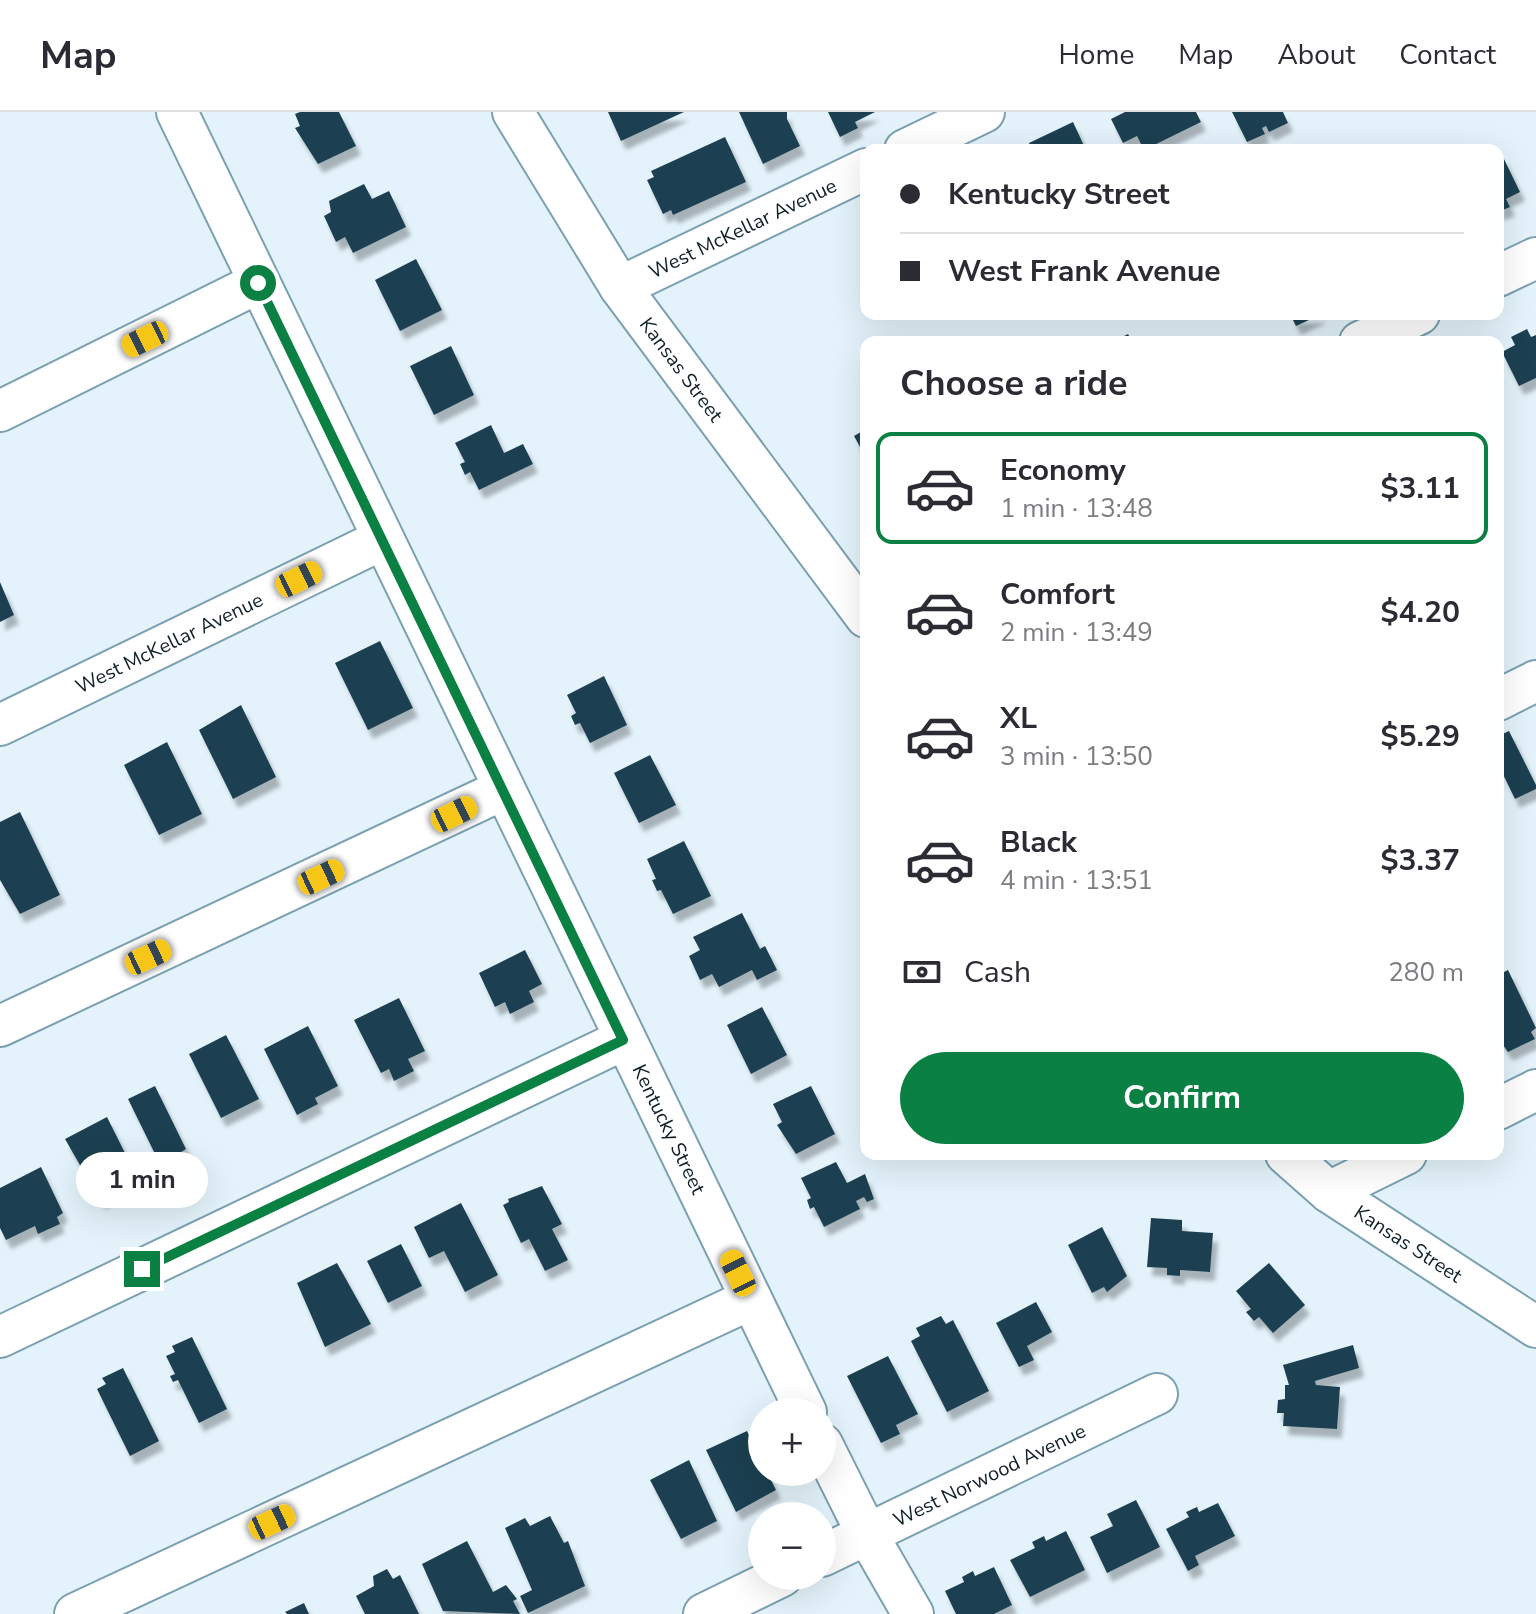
<!DOCTYPE html>
<html lang="en">
<head>
<meta charset="utf-8">
<style>
  :root { --surface:#fff; --page:#f7f7f7; --text:#2b2b33; --muted:#7c7c81; --line:#e1e1e2; --accent:#0b8043 }
  body { margin:0; font-family:"Nunito Sans",sans-serif; background:var(--page); color:var(--text); height:100vh; display:flex; flex-direction:column; font-size:30px; white-space:nowrap }
  * { box-sizing:border-box; margin:0 }
  p { font-size:26px; color:var(--muted) }
  .icon { flex:none; width:44px; height:44px; fill:none; stroke:currentColor; stroke-width:2; stroke-linecap:round; stroke-linejoin:round }
  .map { position:relative; flex:1; overflow:hidden }
  .drawer { position:absolute; left:860px; top:224px; width:644px; height:824px; display:flex; flex-direction:column; background:var(--surface); border-radius:16px; box-shadow:0 8px 32px #0002 }
  .drawer>* { flex:none }
  .hud { position:absolute; left:860px; top:32px; width:644px; height:176px; border-radius:16px; box-shadow:0 8px 32px #0002; display:grid; align-content:center; height:176px; padding:0 40px; background:var(--surface) }
  .controls { position:absolute; left:748px; top:1286px; display:grid; gap:16px }
  .controls a { display:grid; place-items:center; width:88px; height:88px; border-radius:50%; background:var(--surface); box-shadow:0 8px 32px #0002; font-size:40px }
  .end { position:absolute; width:36px; height:36px; margin:-18px; border:10px solid #0b8043; background:#fff; box-shadow:0 0 0 4px #fff }
  .from { border-radius:50% }
  .bubble { position:absolute; height:56px; border-radius:28px; background:var(--surface); box-shadow:0 8px 32px #0002; font-size:26px; font-weight:700; line-height:56px; text-align:center }
  .car { position:absolute; width:24px; height:48px; margin:-24px -12px; border-radius:10px; box-shadow:0 0 6px 2px #0007; background:linear-gradient(#f5c518 24%,#345 0 40%,#f5c518 0 76%,#345 0 86%,#f5c518 0) }
  .hud b { display:flex; align-items:center; gap:28px; height:76px; font-size:30px }
  .hud b+b { border-top:2px solid var(--line) }
  .hud i { width:20px; height:20px; background:var(--text) }
  ul { padding:0; list-style:none }
  li { display:flex; align-items:center; gap:24px; height:112px; margin:0 16px 12px; padding:0 24px; border:4px solid transparent; border-radius:16px }
  li div { flex:1 }
  li b { display:block; font-size:30px }
  li em { font-style:normal; font-weight:700 }
  li.current { border-color:var(--accent) }
  li>.icon { width:72px; height:72px; stroke-width:1.5 }
  h2 { padding:0 40px; font-size:36px; line-height:96px }
  .pay { display:flex; align-items:center; gap:20px; height:88px; padding:0 40px; font-size:30px }
  .pay p { margin-inline-start:auto }
  .cta { display:flex; gap:16px; margin-top:auto; padding:16px 40px }
  .cta a { flex:1; height:92px; border-radius:48px; background:var(--accent); color:#fff; font-size:32px; font-weight:700; line-height:92px; text-align:center }
  header { display:flex; align-items:center; gap:48px; box-sizing:border-box; height:112px; padding:0 40px; background:var(--surface); border-bottom:2px solid var(--line) }
  header strong { font-size:38px }
  nav { display:flex; gap:44px; margin-inline-start:auto; font-size:28px }
  .map>svg:first-child { display:block }
  .building { fill:#1e4151; filter:url(#shadow) }
  .lines { fill:none; stroke-linecap:round; stroke-linejoin:round }
  .minor-casing { stroke:#7ba0b2; stroke-width:44 }
  .minor { stroke:#fff; stroke-width:40 }
  .route { stroke:#0b8043; stroke-width:10 }
  .labels { text-anchor:middle; dominant-baseline:central; stroke-width:8; stroke-linejoin:round; paint-order:stroke }
  .street-label { font-size:20px; fill:#101f25; stroke:#e4f3fb }
</style>
</head>
<body>
<header>
<strong>Map</strong>
<nav><a>Home</a><a>Map</a><a>About</a><a>Contact</a></nav>
</header>
<div class="map">
<svg width="1536" height="1502" viewBox="0 0 1536 1502">
  <defs>
    <filter id="shadow"><feDropShadow dx="5" dy="9" stdDeviation="2" flood-color="#0004"/></filter>
  </defs>
  <rect width="100%" height="100%" fill="#e4f3fb"/>
  <path class="building" d="M300,0H339L356,34L318,52L295,16L300,14L295,2Z
    M608,0H684L621,29Z
    M739,0H787V7L800,34L763,52Z
    M828,0H875L855,10L858,16L840,25Z
    M1125,0H1196L1201,10L1144,38L1137,24L1123,31L1111,7Z
    M1232,0H1283L1288,11L1269,20L1266,14L1262,16L1265,22L1247,30Z
    M1073,10L1086,38H1032L1029,31Z
    M725,25L746,70L673,103L671,98L663,102L647,68L654,65L651,59Z
    M1503,45L1520,80L1506,87L1510,95L1498,100V47Z
    M364,72L372,87L389,79L406,115L353,141L345,125L336,130L324,104L331,100L329,89Z
    M416,147L442,198L400,219L375,168Z
    M1290,202H1322L1296,214Z
    M1527,217L1531,225L1536,223V266L1519,274L1502,240L1515,233L1511,225Z
    M1128,222L1132,230H1113Z
    M451,234L474,283L434,303L410,254Z
    M491,313L504,341L523,332L533,352L479,378L470,360L465,363L460,352L465,350L455,331Z
    M866,317V346L854,324Z
    M0,470L14,503L0,510Z
    M380,529L413,596L368,618L335,551Z
    M604,564L627,613L590,631L580,611L575,613L571,604L576,601L567,583Z
    M241,593L276,665L233,687L199,618Z
    M1509,619L1536,673V677L1515,687L1498,652V624Z
    M167,630L202,702L159,723L124,653Z
    M650,643L676,693L639,711L614,661Z
    M20,700L60,783L20,802L0,768V710Z
    M684,729L711,784L673,802L661,778L657,779L652,768L656,767L647,747Z
    M742,801L760,837L765,834L777,858L757,868L752,858L719,875L712,862L700,868L689,844L700,838L693,825Z
    M525,838L542,872L529,879L534,890L510,902L505,890L495,895L479,861Z
    M1508,858L1536,916L1531,920L1535,927L1508,940L1498,926V863Z
    M399,886L425,939L408,947L414,959L394,969L389,957L381,961L354,908Z
    M762,895L787,943L751,962L727,913Z
    M308,914L338,974L315,986L318,992L297,1003L264,937Z
    M226,923L259,987L221,1006L189,942Z
    M155,974L186,1037L178,1042L182,1050L168,1057L164,1048L159,1050L128,987Z
    M811,974L835,1022L796,1042L777,1013L782,1010L773,992Z
    M107,1005L134,1059L131,1061L135,1070L100,1088L65,1027Z
    M836,1050L847,1071L865,1062L874,1087L867,1090L864,1085L856,1089L860,1097L824,1115L814,1095L810,1097L807,1088L811,1086L801,1066Z
    M41,1055L63,1101L57,1105L60,1112L38,1122L35,1114L6,1128L0,1116V1076Z
    M542,1074L562,1112L552,1117L568,1148L545,1159L529,1127L521,1131L503,1093L509,1090L508,1087Z
    M461,1091L498,1163L465,1180L444,1139L429,1146L414,1115Z
    M1151,1106L1182,1108V1119L1213,1121L1210,1160L1180,1158V1164L1167,1163V1156L1147,1155Z
    M1102,1115L1127,1164L1107,1180L1104,1175L1092,1181L1068,1133Z
    M401,1132L422,1174L388,1191L367,1149Z
    M337,1151L371,1212L325,1235L297,1171Z
    M1269,1151L1305,1193L1273,1221L1259,1205L1254,1209L1246,1200L1251,1197L1236,1179Z
    M1036,1190L1052,1220L1027,1234L1034,1248L1019,1255L996,1211Z
    M941,1204L946,1212L953,1208L989,1279L947,1300L911,1229L920,1224L916,1216Z
    M192,1225L227,1297L199,1311L178,1268L173,1270L170,1264L175,1262L166,1244L175,1240L172,1234Z
    M1353,1233L1359,1256L1315,1269L1316,1273L1340,1275L1337,1317L1283,1314L1284,1301H1277L1278,1288L1285,1287V1273H1289L1283,1253Z
    M888,1244L918,1302L896,1313L900,1322L881,1331L847,1264Z
    M123,1256L159,1329L130,1344L97,1277L106,1272L102,1266Z
    M747,1319L762,1350V1360H767L776,1378L736,1400L706,1338Z
    M689,1348L717,1409L681,1427L650,1368Z
    M1136,1388L1160,1435L1107,1461L1090,1425L1113,1414L1107,1402Z
    M1218,1391L1235,1424L1195,1444L1199,1453L1188,1459L1166,1417L1189,1405L1186,1400L1197,1395L1199,1400Z
    M550,1404L564,1431L568,1429L585,1474L528,1501L520,1484L532,1478L505,1416L525,1406L530,1414Z
    M1066,1419L1085,1458L1030,1485L1010,1448L1035,1436L1032,1430L1044,1424L1046,1429Z
    M467,1429L493,1480L506,1473L517,1487L513,1489L520,1502L443,1499L422,1452Z
    M994,1455L1012,1493L994,1502H956L945,1479L964,1470L962,1465L973,1459L975,1464Z
    M387,1457L393,1467L400,1463L419,1502H365L356,1484L374,1474L373,1464Z
    M304,1491L309,1502H287L285,1500Z"/>
  <g class="lines">
    <defs>
      <g id="minor">
        <path id="s1" d="M177,0L806,1300"/>
        <path id="s2" d="M513,0L620,175L866,505"/>
        <path d="M905,38L984,0"/>
        <path d="M1498,164L1536,146"/>
        <path id="s3" d="M620,175L866,57"/>
        <path d="M1360,230L1419,202"/>
        <path d="M0,299L258,171"/>
        <path d="M1498,588L1536,569"/>
        <path id="s4" d="M0,613L381,428"/>
        <path d="M0,914L502,678"/>
        <path d="M1498,997L1536,978"/>
        <path id="s5" d="M1286,1042L1329,1080L1536,1215"/>
        <path d="M1329,1080L1406,1042"/>
        <path d="M0,1225L623,928"/>
        <path d="M822,1332L867,1422L913,1502"/>
        <path id="s6" d="M822,1444L1157,1282"/>
        <path d="M75,1502L751,1187"/>
        <path d="M704,1502L782,1464"/>
      </g>
    </defs>
    <use href="#minor" class="minor-casing"/>
    <use href="#minor" class="minor"/>
  </g>
  <g class="lines">
    <path class="route" d="M142,1157L623,928L258,171"/>
  </g>
  <g class="labels">
    <g class="street-label">
      <text stroke="none"><textPath href="#s3" startOffset="136">West McKellar Avenue</textPath></text>
      <text stroke="none"><textPath href="#s2" startOffset="308">Kansas Street</textPath></text>
      <text stroke="none"><textPath href="#s4" startOffset="188">West McKellar Avenue</textPath></text>
      <text stroke="none"><textPath href="#s1" startOffset="1130">Kentucky Street</textPath></text>
      <text stroke="none"><textPath href="#s5" startOffset="152">Kansas Street</textPath></text>
      <text stroke="none"><textPath href="#s6" startOffset="186">West Norwood Avenue</textPath></text>
    </g>
  </g>
</svg>
<div class="controls">
<a>+</a>
<a>−</a>
</div>
<i class="end from" style="left:258px;top:171px"></i>
<i class="end" style="left:142px;top:1157px"></i>
<div class="bubble" style="left:76px;top:1040px;width:132px">1 min</div>
<i class="car" style="left:145px;top:227px;rotate:244deg"></i>
<i class="car" style="left:299px;top:467px;rotate:64deg"></i>
<i class="car" style="left:454px;top:702px;rotate:64deg"></i>
<i class="car" style="left:321px;top:765px;rotate:65deg"></i>
<i class="car" style="left:148px;top:845px;rotate:65deg"></i>
<i class="car" style="left:738px;top:1161px;rotate:334deg"></i>
<i class="car" style="left:272px;top:1410px;rotate:65deg"></i>
<div class="hud">
<b><i class="from"></i>Kentucky Street</b>
<b><i></i>West Frank Avenue</b>
</div>
<section class="drawer">
<h2>Choose a ride</h2>
<ul>
<li class="current"><svg class="icon" aria-label="car" viewBox="0 0 24 24"><path d="M5 17H2v-5l4-1 3-4h7l3 4 3 1v5h-3M9 17h6M6 11h13"/><circle cx="7" cy="17" r="2"/><circle cx="17" cy="17" r="2"/></svg><div><b>Economy</b><p>1 min · 13:48</p></div><em>$3.11</em></li>
<li><svg class="icon" aria-label="car" viewBox="0 0 24 24"><path d="M5 17H2v-5l4-1 3-4h7l3 4 3 1v5h-3M9 17h6M6 11h13"/><circle cx="7" cy="17" r="2"/><circle cx="17" cy="17" r="2"/></svg><div><b>Comfort</b><p>2 min · 13:49</p></div><em>$4.20</em></li>
<li><svg class="icon" aria-label="car" viewBox="0 0 24 24"><path d="M5 17H2v-5l4-1 3-4h7l3 4 3 1v5h-3M9 17h6M6 11h13"/><circle cx="7" cy="17" r="2"/><circle cx="17" cy="17" r="2"/></svg><div><b>XL</b><p>3 min · 13:50</p></div><em>$5.29</em></li>
<li><svg class="icon" aria-label="car" viewBox="0 0 24 24"><path d="M5 17H2v-5l4-1 3-4h7l3 4 3 1v5h-3M9 17h6M6 11h13"/><circle cx="7" cy="17" r="2"/><circle cx="17" cy="17" r="2"/></svg><div><b>Black</b><p>4 min · 13:51</p></div><em>$3.37</em></li>
</ul>
<div class="pay"><svg class="icon" aria-label="cash" viewBox="0 0 24 24"><path d="M3 7h18v10H3z"/><circle cx="12" cy="12" r="2"/></svg>Cash<p>280 m</p></div>
<div class="cta"><a>Confirm</a></div>
</section>
</div>
</body>
</html>
